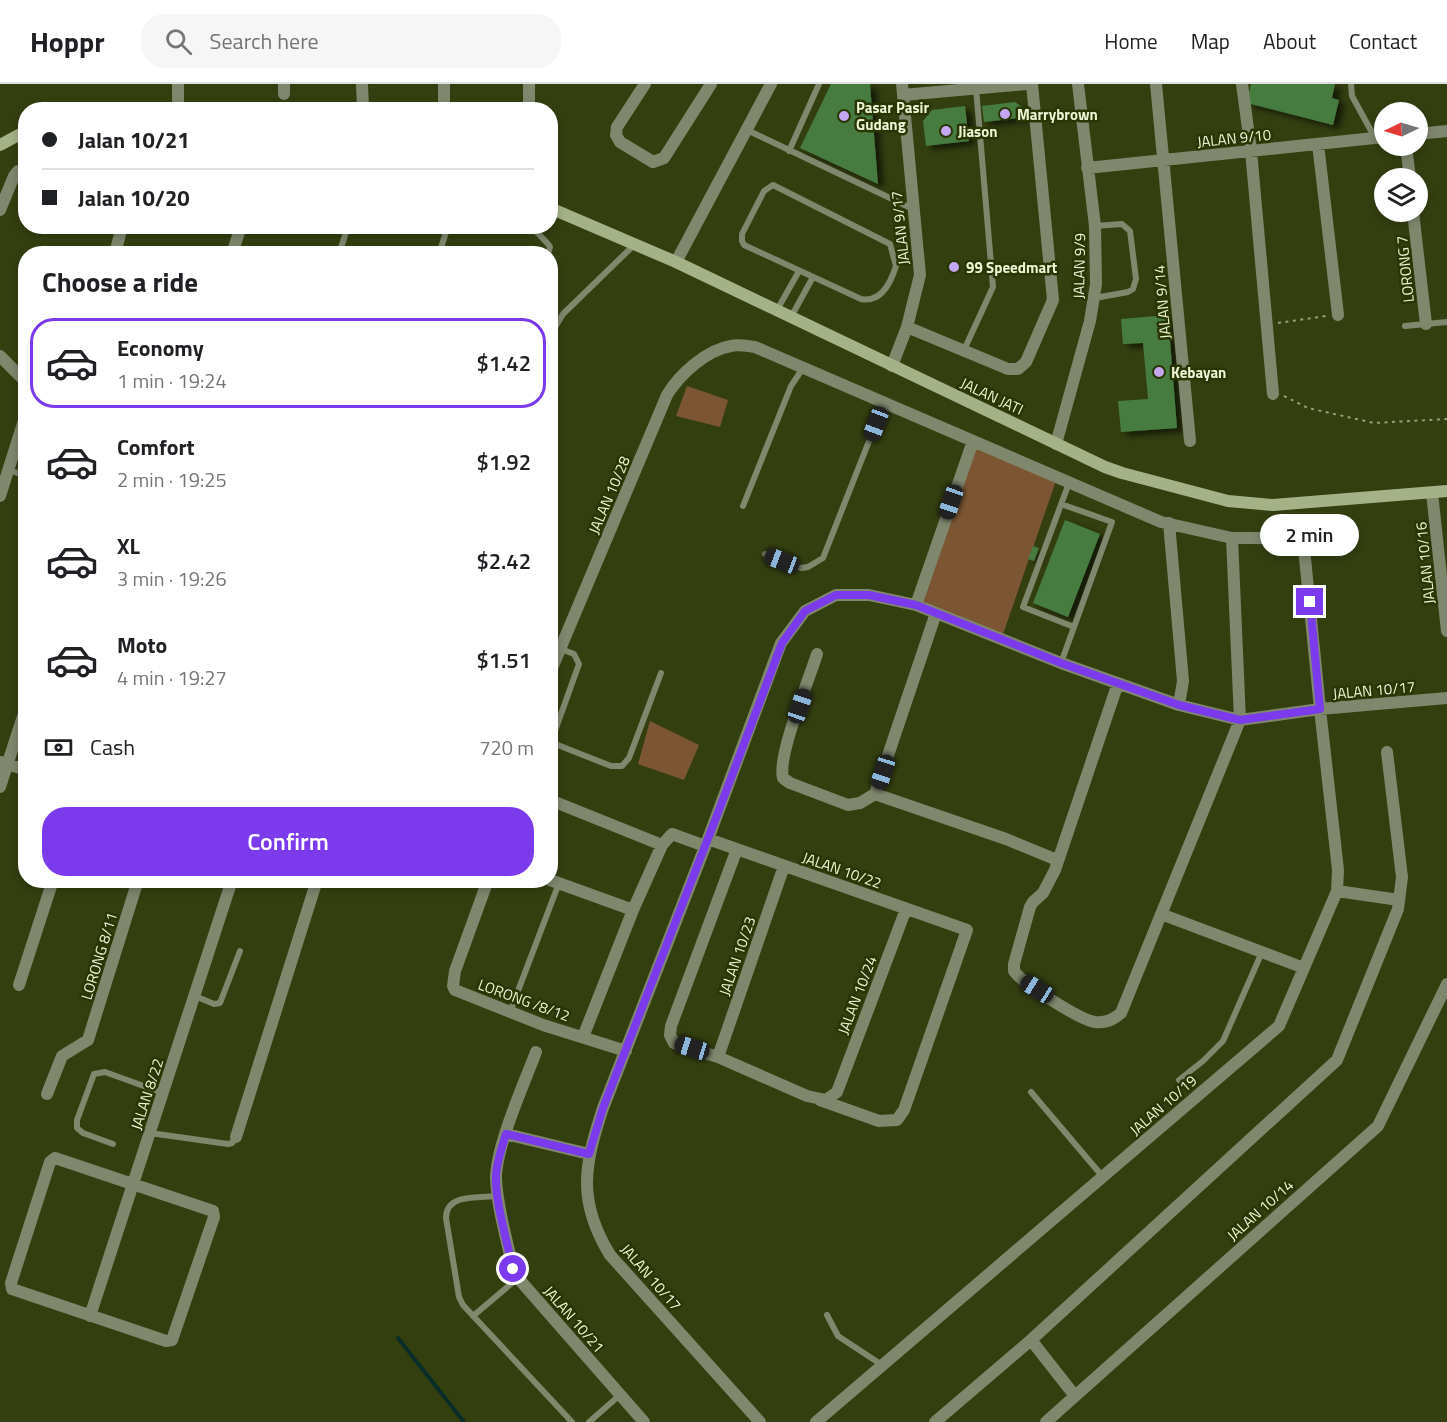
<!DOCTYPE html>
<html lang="en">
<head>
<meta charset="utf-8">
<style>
  :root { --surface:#fff; --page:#f6f6f6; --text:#202124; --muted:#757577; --line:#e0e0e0; --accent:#7c3aed }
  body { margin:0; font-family:"Titillium Web",sans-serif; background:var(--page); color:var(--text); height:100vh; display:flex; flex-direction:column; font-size:22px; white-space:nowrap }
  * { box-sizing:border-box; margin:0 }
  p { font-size:20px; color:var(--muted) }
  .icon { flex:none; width:33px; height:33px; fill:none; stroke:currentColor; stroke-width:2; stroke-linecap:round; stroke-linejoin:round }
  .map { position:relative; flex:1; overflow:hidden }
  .panel { position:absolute; left:18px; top:162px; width:540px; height:642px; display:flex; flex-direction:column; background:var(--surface); border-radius:24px; box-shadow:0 3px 9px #0003 }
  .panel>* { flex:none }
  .top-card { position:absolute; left:18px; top:18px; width:540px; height:132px; border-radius:24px; box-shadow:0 3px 9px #0003; display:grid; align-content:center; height:132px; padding:0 24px; background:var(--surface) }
  .needle { width:39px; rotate:265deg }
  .fabs { position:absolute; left:1374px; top:18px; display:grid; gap:12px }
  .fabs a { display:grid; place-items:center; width:54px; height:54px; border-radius:50%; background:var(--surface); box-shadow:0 3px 9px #0003; font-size:30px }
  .end { position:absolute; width:27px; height:27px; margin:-14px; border:8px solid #7c3aed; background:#fff; box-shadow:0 0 0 3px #fff }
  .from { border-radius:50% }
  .bubble { position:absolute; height:42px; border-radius:21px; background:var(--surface); box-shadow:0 3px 9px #0003; font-size:20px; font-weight:600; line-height:42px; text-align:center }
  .car { position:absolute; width:18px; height:36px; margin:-18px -9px; border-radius:8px; box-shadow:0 0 4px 2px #0007; background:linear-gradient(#222 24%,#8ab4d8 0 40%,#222 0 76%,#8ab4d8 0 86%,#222 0) }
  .top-card b { display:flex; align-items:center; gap:21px; height:57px; font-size:22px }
  .top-card b+b { border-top:2px solid var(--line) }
  .top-card i { width:15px; height:15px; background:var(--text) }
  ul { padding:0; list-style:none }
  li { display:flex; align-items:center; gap:18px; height:90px; margin:0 12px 9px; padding:0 12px; border:3px solid transparent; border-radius:24px }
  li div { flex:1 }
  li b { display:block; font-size:22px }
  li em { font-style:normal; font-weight:600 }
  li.on { border-color:var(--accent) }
  li>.icon { width:54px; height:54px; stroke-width:1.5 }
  h2 { padding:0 24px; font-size:27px; line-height:72px }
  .pay { display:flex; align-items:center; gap:15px; height:66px; padding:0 24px; font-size:22px }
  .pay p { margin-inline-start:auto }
  .primary-button { display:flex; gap:12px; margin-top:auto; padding:12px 24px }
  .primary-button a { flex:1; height:69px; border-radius:24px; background:var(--accent); color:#fff; font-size:24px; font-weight:600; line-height:69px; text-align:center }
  header { display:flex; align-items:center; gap:36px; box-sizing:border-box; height:84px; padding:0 30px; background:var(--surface); border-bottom:2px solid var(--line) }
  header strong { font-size:28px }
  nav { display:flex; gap:33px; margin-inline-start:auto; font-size:21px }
  .search { width:420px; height:54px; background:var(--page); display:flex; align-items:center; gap:15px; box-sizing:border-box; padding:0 21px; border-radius:24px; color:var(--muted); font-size:22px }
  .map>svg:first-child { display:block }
  .green { fill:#7c5633 }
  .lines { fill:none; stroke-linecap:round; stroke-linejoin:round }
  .stream { stroke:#092e28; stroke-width:4 }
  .building { fill:#467b40; filter:url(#shadow) }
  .path { stroke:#95a079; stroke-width:2; stroke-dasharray:3 4.5; stroke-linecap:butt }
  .lane { stroke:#7f876d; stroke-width:6 }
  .street { stroke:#7f876d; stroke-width:12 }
  .secondary { stroke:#a5b288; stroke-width:12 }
  .route { stroke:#7c3aed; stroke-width:8 }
  .poi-dot { fill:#c4a7f1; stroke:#2a3504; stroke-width:2 }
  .labels { text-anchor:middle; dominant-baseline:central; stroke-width:5; stroke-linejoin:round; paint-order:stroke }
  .poi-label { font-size:15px; font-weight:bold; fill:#ebf5d5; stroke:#2a3504; text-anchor:start }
  .street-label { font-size:15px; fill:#ebf5d5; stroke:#2a3504 }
</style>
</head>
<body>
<header>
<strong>Hoppr</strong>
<div class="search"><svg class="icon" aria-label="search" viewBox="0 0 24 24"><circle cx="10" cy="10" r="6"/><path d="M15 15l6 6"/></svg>Search here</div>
<nav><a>Home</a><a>Map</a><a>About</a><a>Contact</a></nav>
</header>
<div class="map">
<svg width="1447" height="1338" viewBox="0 0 1447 1338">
  <defs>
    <filter id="shadow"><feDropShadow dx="6" dy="4" stdDeviation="3" flood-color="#0009"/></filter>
  </defs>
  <rect width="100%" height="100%" fill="#343f10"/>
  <path class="green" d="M687,302L728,316L720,343L676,332Z
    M973,357L1058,391L1001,556L916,521Z
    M650,637L699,661L684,696L638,680Z"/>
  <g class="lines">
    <path class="stream" d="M398,1254L464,1338"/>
  </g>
  <path class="building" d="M831,0H870L878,100L800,64Z
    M1251,0H1335L1332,14L1339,16L1333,41L1247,19Z
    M1015,18L1028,27V33L984,38L982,22Z
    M965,22L969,57L926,62L923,37L932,26Z
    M1168,231L1177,344L1121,348L1118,317L1148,315L1143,259L1123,260L1121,235Z
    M1065,436L1100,450L1068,533L1033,519Z
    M1033,462L1039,464L1034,477L1028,475Z"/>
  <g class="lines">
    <path class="path" d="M1278,239L1326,232
      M1284,312L1308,324L1374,339L1447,335"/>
    <path class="lane" d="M1351,0L1352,12L1375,54
      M747,46L913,125
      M789,67L819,0
      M773,101L890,160L896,182C891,198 881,219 861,215L744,161L742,157V150L764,107Z
      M531,142L548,160L550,163L548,170
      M1095,142L1122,140L1130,147L1136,195L1133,205L1128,208L1095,214
      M339,170L348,142
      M439,170L448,142
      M777,226L799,187
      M791,233L813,193
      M1405,242L1447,238
      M550,252L563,230L634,161
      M964,266L993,203L976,4
      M9,386L26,392
      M1069,399L1023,523L1074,543
      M743,422L791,302L803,284
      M765,470L801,484L808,483L823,474L884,319
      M1061,579L1112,438L1061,420
      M550,658L611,682H622L629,674L661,589
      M551,658L579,580L574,570L561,565
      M195,912L214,920L220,919L240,867
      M510,928L559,799
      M1179,996L1203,977L1223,957L1262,868
      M1031,1008L1103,1093
      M150,1049L228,1060L232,1059L236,1053
      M113,1060L83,1049L77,1044V1036L94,990L105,988L163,1009
      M498,1112C479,1114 446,1109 446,1134L459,1213L463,1221L572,1338
      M827,1231L838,1252L882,1281
      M473,1232L518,1194
      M589,1338L620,1311"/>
    <path class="street" d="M284,0V10
      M362,0L363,25
      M444,0V26
      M529,0V26
      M645,0L617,43L616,51L620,58L653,78L664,74L711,0
      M1156,0L1190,357
      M1242,0L1251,67L1273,310
      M903,11L1026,0
      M178,26V0
      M1418,50L1447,47
      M1318,60L1338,231
      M1406,62L1410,94
      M1087,84L1384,53
      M0,126L14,92L18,87L26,86
      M1413,128L1426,240
      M115,170L122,142
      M232,170L241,142
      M676,178L771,0
      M907,243L1008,285H1018L1026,278L1053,216L1032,0
      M0,272L26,298
      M892,282L907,243L920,191L902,0
      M1056,360L1090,237L1096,200L1095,142L1078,0
      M1432,409L1447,547
      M0,412L26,330
      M1169,439L1183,597L1179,621
      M916,521L973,357
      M817,570C809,596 777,672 783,694L790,699L848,721L860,719L875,710L1006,755L1057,776
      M550,589L667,311C679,291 706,266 731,262C738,260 747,262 755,263L1161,438L1232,454H1303L1320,625L1338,786L1337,807L1279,942L816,1338
      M1118,599L1055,786L1043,809L1033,818L1030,823L1014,880V887C1022,899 1080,936 1095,938C1106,939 1113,936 1121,929L1240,636L1232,454
      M1,678L26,686
      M0,703L26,623
      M875,710L936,529
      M550,716L662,761L672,750L705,762
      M708,755L967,846L904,1026L897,1036L879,1037L820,1016
      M737,765L671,942L670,951L674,959L718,973L807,1012L826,1016L837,1008L906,825
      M488,796L455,887L453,902L455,906L543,941L626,967
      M550,796L633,826
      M1337,807L1399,816
      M1161,830L1304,884
      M19,901L53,796
      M583,953L633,826L662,761
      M536,968C524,1000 496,1062 496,1094C497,1124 507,1155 513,1185L518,1194L644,1338
      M718,973L784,782
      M47,1010L62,972L88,956L138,796
      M506,1050L589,1070
      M236,1053L317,796
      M55,1074L213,1127L214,1133L172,1256L166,1257L12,1205L11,1199L50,1078Z
      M90,1232L232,796
      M1031,1256L1075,1312
      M760,1338L610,1171C577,1117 584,1082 603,1024L708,755L781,559L805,527L836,511H869L916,521L1061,579L1179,621L1240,636L1320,625L1447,614
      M935,1338L1031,1256L1337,976L1398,825L1402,793L1387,668
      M1046,1338L1378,1042L1447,900"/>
    <path class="secondary" d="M186,26L256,24L286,26
      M0,61L26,47
      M550,124L676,178L1105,383L1122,389L1228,417L1273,421L1447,407"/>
  </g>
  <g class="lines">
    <path class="route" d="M513,1185C507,1157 495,1118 496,1091C497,1077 502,1063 506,1050L589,1070L603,1024L716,734L782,559L805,527L836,511H869L916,521L1061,579L1179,621L1240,636L1320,625L1310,518"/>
  </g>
  <g class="poi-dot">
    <circle cx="1005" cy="30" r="6"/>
    <circle cx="844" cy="32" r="6"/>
    <circle cx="946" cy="47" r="6"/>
    <circle cx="954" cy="183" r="6"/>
    <circle cx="1159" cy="288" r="6"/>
  </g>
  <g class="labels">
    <g class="poi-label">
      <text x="856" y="23">Pasar Pasir<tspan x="856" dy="17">Gudang</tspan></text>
      <text x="1017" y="30">Marrybrown</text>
      <text x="958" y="47">Jiason</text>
      <text x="966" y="183">99 Speedmart</text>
      <text x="1171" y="288">Kebayan</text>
    </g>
    <g class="street-label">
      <text transform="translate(1234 54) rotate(-6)">JALAN 9/10</text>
      <text transform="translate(900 144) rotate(-96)">JALAN 9/17</text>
      <text transform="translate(1079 182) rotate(-89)">JALAN 9/9</text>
      <text transform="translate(1405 185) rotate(-96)">LORONG 7</text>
      <text transform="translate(1162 218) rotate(-95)">JALAN 9/14</text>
      <text transform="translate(992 312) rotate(25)">JALAN JATI</text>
      <text transform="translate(609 411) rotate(-67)">JALAN 10/28</text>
      <text transform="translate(1425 479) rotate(-96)">JALAN 10/16</text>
      <text transform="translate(1374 606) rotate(-5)">JALAN 10/17</text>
      <text transform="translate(842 786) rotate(19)">JALAN 10/22</text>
      <text transform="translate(99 872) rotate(-73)">LORONG 8/11</text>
      <text transform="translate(737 872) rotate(-71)">JALAN 10/23</text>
      <text transform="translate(857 911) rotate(-69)">JALAN 10/24</text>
      <text transform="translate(524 916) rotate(20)">LORONG /8/12</text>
      <text transform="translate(147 1010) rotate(-72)">JALAN 8/22</text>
      <text transform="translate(1163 1021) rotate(-41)">JALAN 10/19</text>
      <text transform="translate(1260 1126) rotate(-42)">JALAN 10/14</text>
      <text transform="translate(651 1193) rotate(49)">JALAN 10/17</text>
      <text transform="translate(574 1235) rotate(49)">JALAN 10/21</text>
    </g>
  </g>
</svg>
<div class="fabs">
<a><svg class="needle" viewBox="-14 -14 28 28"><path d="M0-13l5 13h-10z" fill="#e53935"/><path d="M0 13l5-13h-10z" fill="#757577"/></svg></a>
<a><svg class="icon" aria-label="layers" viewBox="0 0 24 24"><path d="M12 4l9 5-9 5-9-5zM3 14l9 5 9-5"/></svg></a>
</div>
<i class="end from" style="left:513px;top:1185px"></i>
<i class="end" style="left:1310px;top:518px"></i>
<div class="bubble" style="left:1260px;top:430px;width:99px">2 min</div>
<i class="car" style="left:876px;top:340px;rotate:201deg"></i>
<i class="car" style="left:951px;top:418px;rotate:199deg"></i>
<i class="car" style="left:782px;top:477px;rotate:291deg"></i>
<i class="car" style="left:800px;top:622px;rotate:19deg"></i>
<i class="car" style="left:883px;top:688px;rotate:198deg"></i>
<i class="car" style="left:1037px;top:905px;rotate:302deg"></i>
<i class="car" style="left:692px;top:964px;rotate:287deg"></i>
<div class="top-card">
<b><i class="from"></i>Jalan 10/21</b>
<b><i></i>Jalan 10/20</b>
</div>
<section class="panel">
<h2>Choose a ride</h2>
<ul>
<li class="on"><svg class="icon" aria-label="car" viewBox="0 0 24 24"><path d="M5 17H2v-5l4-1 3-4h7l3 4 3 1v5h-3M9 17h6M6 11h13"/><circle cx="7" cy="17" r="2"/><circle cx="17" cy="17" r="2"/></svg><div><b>Economy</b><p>1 min · 19:24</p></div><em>$1.42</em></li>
<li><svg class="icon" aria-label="car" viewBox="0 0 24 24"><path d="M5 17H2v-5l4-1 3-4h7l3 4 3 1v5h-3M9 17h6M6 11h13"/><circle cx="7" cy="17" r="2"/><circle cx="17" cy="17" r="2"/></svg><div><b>Comfort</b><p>2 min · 19:25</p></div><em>$1.92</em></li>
<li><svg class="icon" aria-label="car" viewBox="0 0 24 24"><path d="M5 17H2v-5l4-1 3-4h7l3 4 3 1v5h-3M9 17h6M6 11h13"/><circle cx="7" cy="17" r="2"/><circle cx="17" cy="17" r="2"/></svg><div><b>XL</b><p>3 min · 19:26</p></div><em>$2.42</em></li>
<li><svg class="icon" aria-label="car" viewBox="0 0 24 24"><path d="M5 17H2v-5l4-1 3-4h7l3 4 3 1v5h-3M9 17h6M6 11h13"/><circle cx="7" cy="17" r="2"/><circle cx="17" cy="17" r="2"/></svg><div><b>Moto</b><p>4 min · 19:27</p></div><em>$1.51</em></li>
</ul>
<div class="pay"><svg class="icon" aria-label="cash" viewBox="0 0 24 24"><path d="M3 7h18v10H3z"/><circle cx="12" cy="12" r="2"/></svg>Cash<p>720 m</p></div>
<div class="primary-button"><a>Confirm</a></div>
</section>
</div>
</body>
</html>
